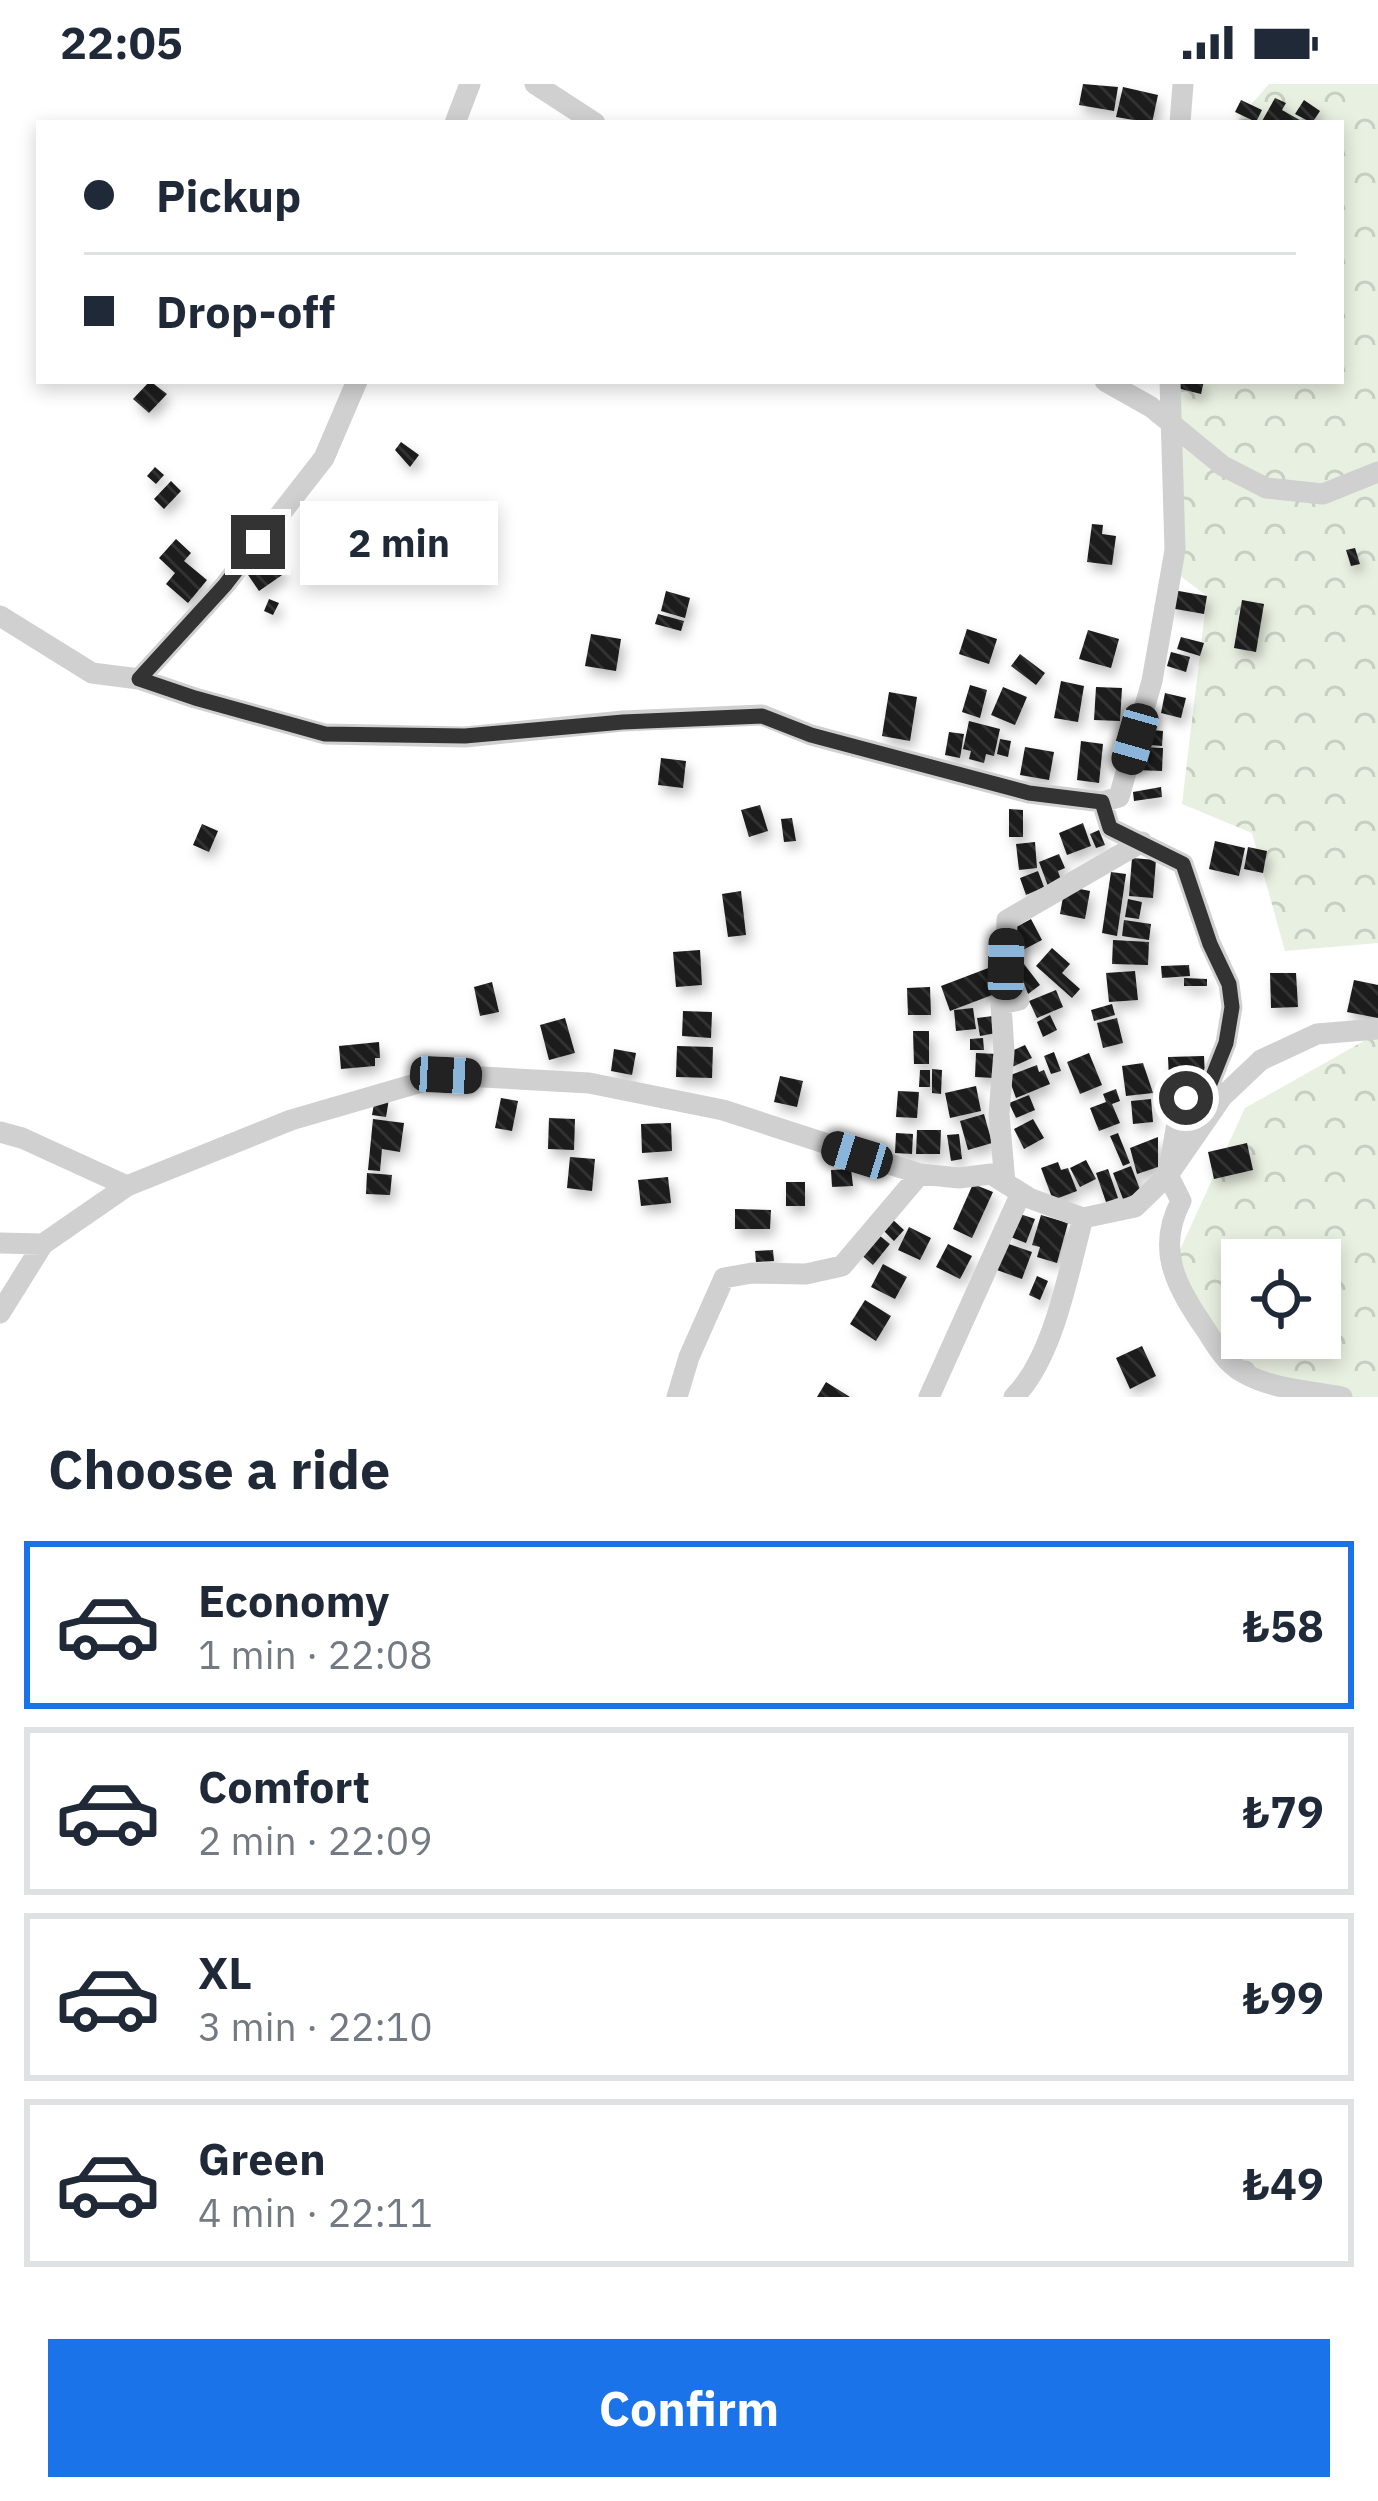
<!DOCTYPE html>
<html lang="en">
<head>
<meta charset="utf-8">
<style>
  :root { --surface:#fff; --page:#f6f6f7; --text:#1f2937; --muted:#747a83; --line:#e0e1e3; --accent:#1a73e8 }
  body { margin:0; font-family:"IBM Plex Sans",sans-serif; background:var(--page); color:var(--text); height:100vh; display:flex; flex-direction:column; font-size:45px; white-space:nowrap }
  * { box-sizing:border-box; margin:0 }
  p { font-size:39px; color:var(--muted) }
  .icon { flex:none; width:66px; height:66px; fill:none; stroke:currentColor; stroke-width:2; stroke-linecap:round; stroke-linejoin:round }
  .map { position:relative; height:1313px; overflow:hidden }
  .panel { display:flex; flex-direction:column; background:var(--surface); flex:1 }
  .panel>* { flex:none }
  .top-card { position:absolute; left:36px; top:36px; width:1308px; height:264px; border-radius:0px; box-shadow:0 6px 18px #0003; display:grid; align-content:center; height:264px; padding:0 48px; background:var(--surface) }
  .fabs { position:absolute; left:1221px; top:1155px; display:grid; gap:24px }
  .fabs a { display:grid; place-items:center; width:120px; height:120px; border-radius:0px; background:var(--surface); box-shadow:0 6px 18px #0003; font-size:60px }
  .end { position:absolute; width:54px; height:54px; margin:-27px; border:15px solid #333; background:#fff; box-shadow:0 0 0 6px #fff }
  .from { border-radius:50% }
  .bubble { position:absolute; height:84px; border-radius:0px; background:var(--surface); box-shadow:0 6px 18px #0003; font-size:39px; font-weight:700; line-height:84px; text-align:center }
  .car { position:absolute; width:36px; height:72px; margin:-36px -18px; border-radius:15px; box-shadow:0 0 9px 3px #0007; background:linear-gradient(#222 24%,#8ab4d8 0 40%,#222 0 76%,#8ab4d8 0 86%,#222 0) }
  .top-card b { display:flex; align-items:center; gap:42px; height:114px; font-size:45px }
  .top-card b+b { border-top:3px solid var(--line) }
  .top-card i { width:30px; height:30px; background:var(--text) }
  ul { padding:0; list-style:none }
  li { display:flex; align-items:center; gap:36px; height:168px; margin:0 24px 18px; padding:0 24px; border:6px solid var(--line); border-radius:0px }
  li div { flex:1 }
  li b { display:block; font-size:45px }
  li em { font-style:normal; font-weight:700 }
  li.on { border-color:var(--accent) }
  li>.icon { width:108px; height:108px; stroke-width:1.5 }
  h2 { padding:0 48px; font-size:54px; line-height:144px }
  .action { display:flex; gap:24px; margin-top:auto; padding:24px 48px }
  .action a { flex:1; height:138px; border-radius:0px; background:var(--accent); color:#fff; font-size:48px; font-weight:700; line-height:138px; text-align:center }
  .status { display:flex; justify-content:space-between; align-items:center; height:84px; padding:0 60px; background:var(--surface); direction:ltr }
  .status svg { height:33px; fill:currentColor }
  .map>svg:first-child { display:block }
  .forest { fill:url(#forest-crowns); fill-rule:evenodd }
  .building { fill:url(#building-back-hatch); filter:url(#shadow) }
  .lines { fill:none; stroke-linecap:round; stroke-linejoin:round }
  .minor { stroke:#d0d0d0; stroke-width:21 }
  .route { stroke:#333; stroke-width:15 }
</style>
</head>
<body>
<div class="status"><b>22:05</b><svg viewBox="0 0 49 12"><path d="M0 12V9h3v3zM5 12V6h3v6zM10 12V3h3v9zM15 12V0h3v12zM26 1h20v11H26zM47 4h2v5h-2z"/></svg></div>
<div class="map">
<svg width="1378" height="1313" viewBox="0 0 1378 1313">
  <defs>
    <pattern id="forest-crowns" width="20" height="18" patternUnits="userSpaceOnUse" patternTransform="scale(3)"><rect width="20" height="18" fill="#e8f0e1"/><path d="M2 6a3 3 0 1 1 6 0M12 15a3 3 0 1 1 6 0" fill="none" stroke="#c7cec2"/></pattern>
    <pattern id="building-back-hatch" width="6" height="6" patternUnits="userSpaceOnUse" patternTransform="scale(3)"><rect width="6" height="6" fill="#1a1a1a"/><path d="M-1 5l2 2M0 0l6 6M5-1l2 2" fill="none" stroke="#333"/></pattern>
    <filter id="shadow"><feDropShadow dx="4" dy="7" stdDeviation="6" flood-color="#0004"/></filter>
  </defs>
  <rect width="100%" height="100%" fill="#fff"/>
  <path class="forest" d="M1269,0H1378V859L1285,867L1252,749L1182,720L1207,512L1171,485L1175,297H1341V39H1235Z
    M1378,949V1313H1308L1245,1290L1172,1183L1245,1024ZM1242,1176H1320V1254H1242Z"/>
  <path class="building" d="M1083,0L1118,3L1114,27L1079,21Z
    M1123,3L1158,11L1152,39L1116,33Z
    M1275,14L1286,19L1282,26L1305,39H1261Z
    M1241,16L1262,26L1256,38L1235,28Z
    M1304,16L1320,27L1312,39L1295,30Z
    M150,297L167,310L149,329L133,315Z
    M1179,297H1204L1201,310L1177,304Z
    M401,358L419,371L410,383L395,366Z
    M155,383L164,391L156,400L147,392Z
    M171,397L181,407L164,425L154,415Z
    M1092,440L1103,441L1102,450L1116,452L1112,481L1087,478Z
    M176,455L191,469L184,477L207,496L188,519L166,500L175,489L159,474Z
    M268,464L285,489L259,507L242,482Z
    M1355,464L1360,480L1351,482L1346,466Z
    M1173,506L1207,512L1204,530L1170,524Z
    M666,507L690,514L685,534L661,527Z
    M269,515L279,519L273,531L264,527Z
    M1242,516L1264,520L1256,568L1234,564Z
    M658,530L684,537L681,547L655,540Z
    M967,545L997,555L989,580L959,570Z
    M1088,546L1119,555L1111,584L1079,575Z
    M591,550L621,555L616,587L585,582Z
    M1181,553L1204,559L1200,572L1177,565Z
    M1171,568L1190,573L1186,588L1167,582Z
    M1020,570L1045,589L1036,601L1011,582Z
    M1061,597L1084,602L1078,638L1054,634Z
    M970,601L987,606L980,634L962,628Z
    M1003,603L1027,613L1015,641L991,631Z
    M1096,603L1122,604L1120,637L1094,636Z
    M889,608L917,613L910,657L882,652Z
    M1165,609L1186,614L1181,634L1161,629Z
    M969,637L1000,645L994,672L986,670L984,679L969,675L971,667L963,665Z
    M1141,645L1163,647L1162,662L1140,660Z
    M949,648L964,650L960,674L945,671Z
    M1000,655L1011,657L1008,673L997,670Z
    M1081,657L1103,660L1099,699L1077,696Z
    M1025,663L1054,668L1049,696L1020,691Z
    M1137,663L1163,664L1162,687L1136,686Z
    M661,674L686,677L683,704L658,701Z
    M1161,703L1162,713L1134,717L1133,708Z
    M760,721L768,747L749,753L741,726Z
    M1009,725L1023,726V753H1009Z
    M792,734L796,757L784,758L781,735Z
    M1083,739L1091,762L1067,771L1059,749Z
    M202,740L218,747L209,768L193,761Z
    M1099,746L1105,761L1096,764L1090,750Z
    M1215,757L1245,764L1239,792L1209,785Z
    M1035,758L1037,784L1019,786L1016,760Z
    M1248,763L1267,767L1263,789L1244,785Z
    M1059,770L1065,784L1058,787L1061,796L1048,802L1039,778Z
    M1132,774L1156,776L1153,814L1129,812Z
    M1038,787L1044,803L1026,811L1020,794Z
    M1111,788L1126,790L1117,852L1102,849Z
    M1065,802L1090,807L1085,835L1060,830Z
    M741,807L746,851L728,853L722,810Z
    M1128,815L1142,818L1139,835L1125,833Z
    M1031,835L1042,856L1019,868L1009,847Z
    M1124,836L1151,840L1149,856L1122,852Z
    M1113,856L1149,858L1148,881L1112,880Z
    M1052,864L1070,880L1062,889L1080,905L1072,914L1036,882Z
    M700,866L702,901L676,903L673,868Z
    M1021,876L1040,901L1028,910L1009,885Z
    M1189,881L1190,892L1162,894L1161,882Z
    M991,883L1000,908L950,927L941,902Z
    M1135,887L1138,916L1109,918L1106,889Z
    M1270,889H1296L1298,923L1271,924Z
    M1184,894L1207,895V902H1184Z
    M1354,896L1378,901V934L1347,928Z
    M492,898L499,928L480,932L474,903Z
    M930,903L931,931H908L907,904Z
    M1056,906L1063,923L1037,934L1029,917Z
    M1112,920L1115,931L1094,937L1091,926Z
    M973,924L976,945L956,947L954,926Z
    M683,927L712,928L711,954L682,952Z
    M1050,931L1057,946L1043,953L1037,938Z
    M993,932L996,949L980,952L977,934Z
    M565,934L575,969L549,976L540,941Z
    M1117,934L1123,959L1103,964L1097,939Z
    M913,947H929V980H914Z
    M983,954L984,966H970V955Z
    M379,958L380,974H375V982L341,985L339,962Z
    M1025,961L1032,974L1012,983L1005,970Z
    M677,962L713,963L712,994L676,993Z
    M614,965L636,969L632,991L611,987Z
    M1054,968L1061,987L1051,990L1044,972Z
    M976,969L997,970L995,994L975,993Z
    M1089,969L1102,1001L1080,1010L1067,978Z
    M1204,972L1205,994L1169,995L1168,973Z
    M1143,979L1153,1009L1126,1012L1122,982Z
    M1037,981L1039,988L1044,986L1050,1000L1016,1014L1008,992Z
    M932,985L942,986L941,1010L932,1009Z
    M920,986H930V1003H919Z
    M780,992L803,997L797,1023L774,1018Z
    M976,1002L981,1027L950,1034L945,1009Z
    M1116,1005L1120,1017L1112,1020L1120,1039L1099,1047L1090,1024L1106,1018L1103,1010Z
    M898,1007L919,1008L917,1034L896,1033Z
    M1029,1011L1035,1026L1016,1034L1009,1019Z
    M501,1014L518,1017L512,1047L495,1044Z
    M389,1015L386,1033L372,1031L374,1020Z
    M1151,1015L1153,1038L1133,1040L1131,1017Z
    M984,1030L992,1059L968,1066L960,1037Z
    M549,1034L575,1035L574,1066L548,1065Z
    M373,1035L404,1039L400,1068L382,1065L380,1087L368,1086Z
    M1033,1035L1044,1054L1024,1065L1014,1045Z
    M671,1039L672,1067L642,1069L641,1040Z
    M917,1046H941L940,1070H916Z
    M896,1049L913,1050L912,1070L895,1069Z
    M1118,1049L1130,1079L1123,1082L1110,1052Z
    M959,1050L962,1075L951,1077L947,1051Z
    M1158,1053V1083L1137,1090L1130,1064Z
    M1247,1059L1253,1086L1214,1095L1208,1068Z
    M570,1073L595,1075L592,1107L567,1104Z
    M1086,1076L1096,1095L1080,1103L1070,1084Z
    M1058,1078L1061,1086L1068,1084L1077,1107L1053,1116L1041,1084Z
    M1131,1082L1141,1108L1123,1115L1113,1089Z
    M851,1085L853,1102L832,1103L831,1086Z
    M1108,1085L1118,1114L1106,1118L1096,1089Z
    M367,1089L392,1091L390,1111L366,1110Z
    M668,1093L671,1119L641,1122L638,1096Z
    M786,1098H805V1122H786Z
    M973,1100L993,1108L972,1154L953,1145Z
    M735,1125L771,1126L770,1145H735Z
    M1017,1129L1035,1135L1026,1159L1008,1152Z
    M1041,1131L1068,1139L1057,1179L1037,1173L1040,1163L1032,1161Z
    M891,1134L904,1146L894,1157L881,1144Z
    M909,1143L931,1154L920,1176L898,1166Z
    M874,1147L890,1160L873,1181L857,1167Z
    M1003,1158L1032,1168L1022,1195L994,1185Z
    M948,1160L972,1172L960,1195L936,1183Z
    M773,1166L774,1177L756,1178L755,1167Z
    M883,1180L907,1193L895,1215L871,1203Z
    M1037,1192L1048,1197L1040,1216L1029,1211Z
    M865,1216L891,1232L876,1257L850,1240Z
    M1142,1262L1156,1292L1130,1305L1116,1274Z
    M826,1298L850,1313H817Z"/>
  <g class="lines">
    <path class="minor" d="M535,0L595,39
      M455,39L470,0
      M1180,39L1183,0
      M1105,297L1151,323L1223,382L1266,404L1323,410L1378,388
      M0,532L92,589L139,595L195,614L325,650L465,653L623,637L762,631L811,651L1029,709L1102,718L1119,713L1152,597L1175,466L1170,297
      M139,595L225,501L324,374L357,297
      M1102,718L1110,744L1183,780L1210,859L1229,900L1232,923L1226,959L1209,1002L1186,1014L1180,1022L1168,1091L1181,1117C1155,1167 1177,1203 1206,1246C1216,1261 1225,1278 1242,1288C1270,1305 1310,1307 1342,1313
      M0,1048L22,1054L127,1102
      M1005,1099L999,1030L1004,968L1001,920L1019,916L1006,880L1007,836L1142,758
      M0,1159L43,1160
      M0,1229L43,1160L127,1102L291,1036L446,991L589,999L723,1026L920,1090L959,1094L991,1090L1029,1114L1083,1134L1135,1123L1168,1091L1222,1013L1261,976L1317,950L1378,945
      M677,1313L689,1273L724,1194L752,1189L806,1190L842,1182L920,1090
      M929,1313L1021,1109
      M1014,1313C1054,1273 1068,1189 1083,1134"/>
  </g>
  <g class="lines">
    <path class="route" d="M258,458L225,501L139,595L195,614L325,650L465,652L623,638L762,632L811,651L1029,709L1102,718L1110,744L1183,780L1210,860L1229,900L1232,923L1226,959L1209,1002L1186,1014"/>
  </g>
</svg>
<div class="fabs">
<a><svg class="icon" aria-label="locate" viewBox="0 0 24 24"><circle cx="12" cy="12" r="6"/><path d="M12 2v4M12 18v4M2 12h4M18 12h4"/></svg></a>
</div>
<i class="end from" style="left:1186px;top:1014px"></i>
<i class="end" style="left:258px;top:458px"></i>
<div class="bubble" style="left:300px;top:417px;width:198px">2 min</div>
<i class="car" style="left:1135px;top:655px;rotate:196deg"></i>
<i class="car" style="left:1006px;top:880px;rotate:1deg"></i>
<i class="car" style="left:446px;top:991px;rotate:93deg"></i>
<i class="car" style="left:857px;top:1071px;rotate:287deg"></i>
<div class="top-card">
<b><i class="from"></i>Pickup</b>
<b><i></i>Drop-off</b>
</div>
</div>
<section class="panel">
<h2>Choose a ride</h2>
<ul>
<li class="on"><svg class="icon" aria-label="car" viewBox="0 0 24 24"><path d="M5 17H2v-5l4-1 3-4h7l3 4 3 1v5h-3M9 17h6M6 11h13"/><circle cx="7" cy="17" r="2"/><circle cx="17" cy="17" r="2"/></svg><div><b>Economy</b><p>1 min · 22:08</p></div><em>₺58</em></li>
<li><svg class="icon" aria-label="car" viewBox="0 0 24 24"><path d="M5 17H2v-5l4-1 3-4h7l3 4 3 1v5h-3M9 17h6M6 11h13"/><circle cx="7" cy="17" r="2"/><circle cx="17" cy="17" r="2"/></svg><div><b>Comfort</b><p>2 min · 22:09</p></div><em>₺79</em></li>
<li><svg class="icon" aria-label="car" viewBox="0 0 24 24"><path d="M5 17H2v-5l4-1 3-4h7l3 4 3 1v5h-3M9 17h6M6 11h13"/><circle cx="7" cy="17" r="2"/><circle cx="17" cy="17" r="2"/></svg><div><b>XL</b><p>3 min · 22:10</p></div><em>₺99</em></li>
<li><svg class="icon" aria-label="car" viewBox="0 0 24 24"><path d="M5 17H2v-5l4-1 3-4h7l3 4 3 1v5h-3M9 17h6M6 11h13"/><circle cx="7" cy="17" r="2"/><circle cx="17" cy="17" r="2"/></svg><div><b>Green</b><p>4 min · 22:11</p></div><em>₺49</em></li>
</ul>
<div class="action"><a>Confirm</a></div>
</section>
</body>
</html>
